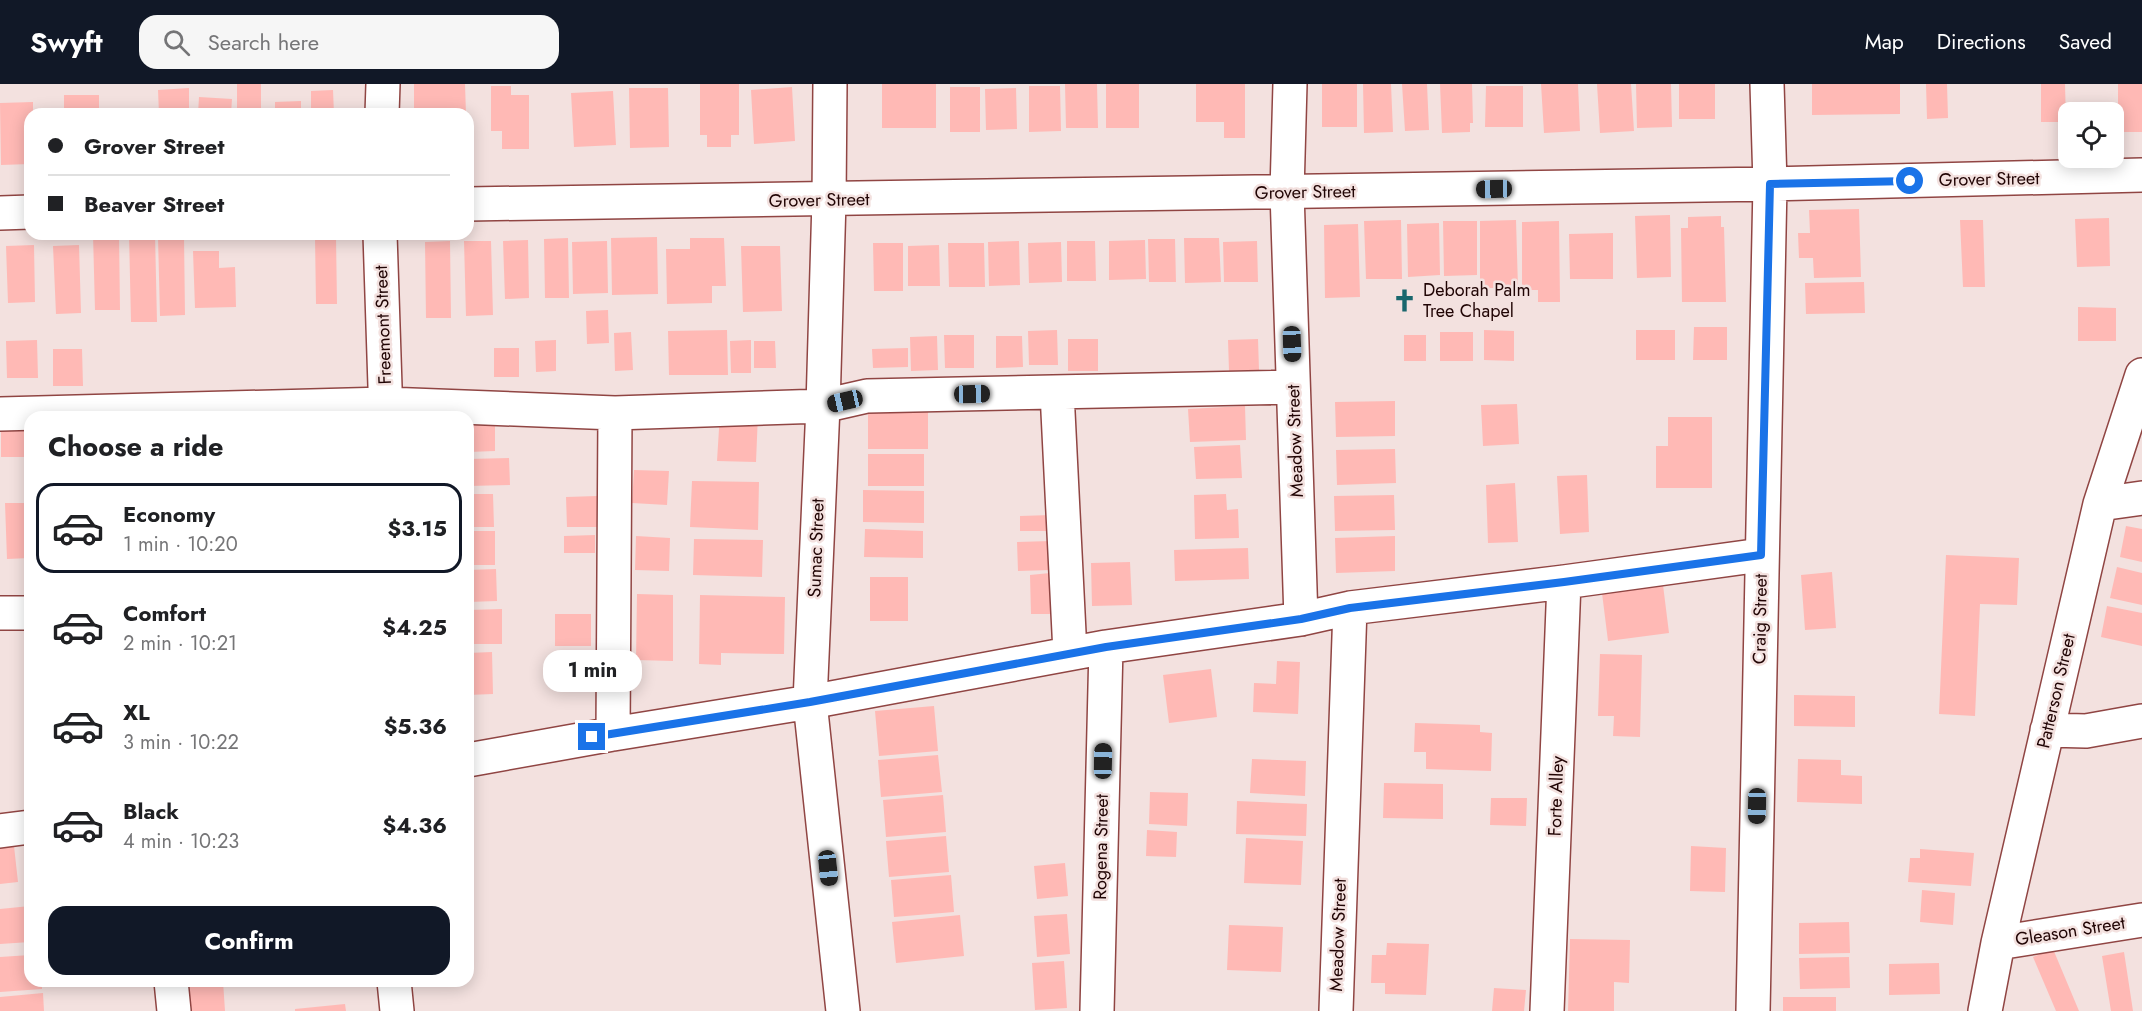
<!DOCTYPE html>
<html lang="en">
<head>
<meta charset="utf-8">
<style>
  :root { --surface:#fff; --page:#f6f6f6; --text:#202124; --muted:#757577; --line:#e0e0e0; --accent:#111827 }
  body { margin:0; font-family:Jost,sans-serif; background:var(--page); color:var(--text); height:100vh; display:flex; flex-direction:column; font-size:22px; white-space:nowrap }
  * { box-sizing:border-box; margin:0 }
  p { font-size:20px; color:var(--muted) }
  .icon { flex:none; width:33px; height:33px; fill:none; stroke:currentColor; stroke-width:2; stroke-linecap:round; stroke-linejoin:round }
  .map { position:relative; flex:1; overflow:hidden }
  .sheet { position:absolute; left:24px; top:327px; width:450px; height:576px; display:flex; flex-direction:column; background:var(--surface); border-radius:18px; box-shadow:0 3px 15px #0003 }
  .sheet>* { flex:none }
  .banner { position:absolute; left:24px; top:24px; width:450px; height:132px; border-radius:18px; box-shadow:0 3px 15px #0003; display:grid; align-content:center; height:132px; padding:0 24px; background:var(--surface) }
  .buttons { position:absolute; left:2058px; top:18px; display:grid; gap:12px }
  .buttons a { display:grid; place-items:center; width:66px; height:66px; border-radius:12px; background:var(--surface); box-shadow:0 3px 15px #0003; font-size:30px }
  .end { position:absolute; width:27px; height:27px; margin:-14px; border:8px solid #1a73e8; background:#fff; box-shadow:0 0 0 3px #fff }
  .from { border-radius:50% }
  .bubble { position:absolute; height:42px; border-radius:18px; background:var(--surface); box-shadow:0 3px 15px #0003; font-size:20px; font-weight:700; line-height:42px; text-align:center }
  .car { position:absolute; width:18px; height:36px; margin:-18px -9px; border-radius:8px; box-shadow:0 0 4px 2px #0007; background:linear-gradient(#222 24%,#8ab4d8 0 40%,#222 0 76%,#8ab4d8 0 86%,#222 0) }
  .banner b { display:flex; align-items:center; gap:21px; height:57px; font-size:22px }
  .banner b+b { border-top:2px solid var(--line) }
  .banner i { width:15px; height:15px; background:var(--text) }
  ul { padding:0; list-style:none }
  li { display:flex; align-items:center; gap:18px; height:90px; margin:0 12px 9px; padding:0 12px; border:3px solid transparent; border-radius:18px }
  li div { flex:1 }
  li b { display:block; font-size:22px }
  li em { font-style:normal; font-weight:700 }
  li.selected { border-color:var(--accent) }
  li>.icon { width:54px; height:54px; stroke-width:1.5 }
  h2 { padding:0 24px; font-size:27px; line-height:72px }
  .button { display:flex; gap:12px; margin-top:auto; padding:12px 24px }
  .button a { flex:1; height:69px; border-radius:18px; background:var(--accent); color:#fff; font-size:24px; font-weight:700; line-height:69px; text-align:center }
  header { display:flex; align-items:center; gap:36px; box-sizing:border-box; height:84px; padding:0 30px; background:var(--accent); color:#fff }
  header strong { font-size:28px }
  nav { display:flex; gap:33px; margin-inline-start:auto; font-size:21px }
  .search { width:420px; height:54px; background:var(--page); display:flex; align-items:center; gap:15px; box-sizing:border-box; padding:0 21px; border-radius:18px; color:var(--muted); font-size:22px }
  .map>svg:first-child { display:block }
  .building { fill:#ffb9b5 }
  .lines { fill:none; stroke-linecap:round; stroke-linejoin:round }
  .minor-casing { stroke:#904543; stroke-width:36 }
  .minor { stroke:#fff; stroke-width:33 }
  .route { stroke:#1a73e8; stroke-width:8 }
  .labels { text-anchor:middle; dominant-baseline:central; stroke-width:5; stroke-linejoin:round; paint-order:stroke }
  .street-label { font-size:18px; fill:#200404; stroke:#f3e1df }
  .poi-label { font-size:18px; fill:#200404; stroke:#f3e1df; text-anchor:start }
</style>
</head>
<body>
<header>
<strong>Swyft</strong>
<div class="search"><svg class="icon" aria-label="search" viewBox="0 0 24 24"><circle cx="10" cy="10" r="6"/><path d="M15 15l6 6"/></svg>Search here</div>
<nav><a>Map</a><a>Directions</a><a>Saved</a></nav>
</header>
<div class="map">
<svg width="2142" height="927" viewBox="0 0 2142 927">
  <rect width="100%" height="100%" fill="#f3e1df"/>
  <path class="building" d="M237,0H261V30H237Z
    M414,0H465L466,30H414Z
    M700,0H739V51H731V63H707V51H700Z
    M882,0H936V44H882Z
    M1065,0H1097L1098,44H1066Z
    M1106,0H1139V44H1106Z
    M1196,0H1245V54H1224V38H1196Z
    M1322,0H1357V43H1322Z
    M1363,0H1391L1393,48L1364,49Z
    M1402,0H1427L1429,46L1405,47Z
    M1440,0H1472L1473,39H1470V48L1442,49Z
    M1541,0H1578L1580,47L1544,49Z
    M1597,0H1631L1634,47L1600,49Z
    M1636,0H1671L1672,43L1637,44Z
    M1679,0H1715V35H1679Z
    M1812,0H1900V30L1812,31Z
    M1926,0H1947L1948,34L1927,35Z
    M2041,0H2065L2066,38H2041Z
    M2118,0H2142V48H2118Z
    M491,2H511V11H529V65H502V47H491Z
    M1029,2H1060L1061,47L1029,48Z
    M1486,2H1523V43H1485Z
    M792,3L795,57L754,60L751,6Z
    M950,3H980V48H950Z
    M189,4V30H159L158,6Z
    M629,4H668L669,63L630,64Z
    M1016,4L1017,45L986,46L985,5Z
    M333,6L334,30H311V7Z
    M613,7L616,61L574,63L571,9Z
    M64,11H99V30H64Z
    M199,13L232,15L231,30H198Z
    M301,17V30H275V18Z
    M33,18V30H30V80L1,81L0,19Z
    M148,24V30H116V27Z
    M1859,125L1861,193L1814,194L1813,174H1799L1798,149H1810L1809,126Z
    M1670,131L1671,193L1637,194L1635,132Z
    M1721,132V143H1724L1726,218H1682L1681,144H1688V133Z
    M2109,134L2110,182L2077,183L2075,135Z
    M1401,136L1402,195H1366L1364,137Z
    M1516,136L1518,204H1480V137Z
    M1960,136H1983L1985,203H1963Z
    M1443,137H1477V191L1444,192Z
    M1559,137L1560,218H1538V206H1522V138Z
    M1439,139L1440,191L1408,193L1407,140Z
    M1358,140L1360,213L1325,214L1324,141Z
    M1613,149V195H1570L1569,150Z
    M93,150H119L120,226H95Z
    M129,150H155L157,238H131Z
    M184,152L185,231L160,232L158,153Z
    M315,153H336L337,220H316Z
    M657,153L658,210L612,211L611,154Z
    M568,154L569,214H545L544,155Z
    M690,154H724L726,202H712V219L667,220L666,165H690Z
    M1184,154H1219L1221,198L1185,199Z
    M1148,155H1175L1176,198H1149Z
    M528,156L529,214L505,215L503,157Z
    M1145,156L1146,195L1109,196V157Z
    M450,157L451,234H426L425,158Z
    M464,157H491L493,231L466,232Z
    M607,157L608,209L573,210L572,158Z
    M1019,157L1020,201L989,202L988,158Z
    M1067,157H1095L1096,197H1067Z
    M1257,157L1258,198H1224L1223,158Z
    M1061,158L1062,198L1029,199L1028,159Z
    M873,159H903V207H874Z
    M948,159H984L985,203H949Z
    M34,161L35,218L8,219L6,162Z
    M79,161L81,229L56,230L53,162Z
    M939,161L940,202H908V162Z
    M741,162H780L782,227L743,228Z
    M193,167H219V184L235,183L236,223L195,224Z
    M1864,198L1865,229L1806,230L1805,199Z
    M2078,223L2116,224V257H2078Z
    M608,226L609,259L587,260L586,227Z
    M1694,243H1727V276H1693Z
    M727,246L728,291H669L668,247Z
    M1057,246L1058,281H1029L1028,247Z
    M1484,246L1514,247V277L1484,276Z
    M1636,246H1675V276H1636Z
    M631,248L633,286L615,287L614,249Z
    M1440,248H1473V277H1440Z
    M944,251H974V284H945Z
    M1404,251H1426V277H1404Z
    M937,252L938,286L911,287L910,253Z
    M996,252H1022L1023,283L996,284Z
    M1068,255H1098V287H1068Z
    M1258,255L1259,286L1229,287L1228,256Z
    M37,256L38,294H7L6,257Z
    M556,256V287L536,288L535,257Z
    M751,256V289H731L730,257Z
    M754,257H775L776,284H754Z
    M494,264H519V293H494Z
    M908,264V283L873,284L872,265Z
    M53,265H82L83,302H53Z
    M1395,317V352L1336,353L1335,318Z
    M1517,320L1519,360L1483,362L1481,321Z
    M1245,322L1246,356L1190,358L1188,325Z
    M868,326H928V365H868Z
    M720,329L758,330L756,378L717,377Z
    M1668,333H1712V404H1656V362H1668Z
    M468,334H495V367L468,368Z
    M1,338H30V373H1Z
    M1240,361L1242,394L1196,395L1194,363Z
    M1395,365L1396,399L1337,401L1336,366Z
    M868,370H924V402H868Z
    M509,374L510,401L468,402V375Z
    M634,386L669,387L667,421L632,419Z
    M1587,391L1589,448L1560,450L1557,392Z
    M692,397L759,398L758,446L690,443Z
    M1515,399L1518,458L1488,459L1486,401Z
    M863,406L924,407V439L863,438Z
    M468,410H493L494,443H468Z
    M1226,410L1227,426L1238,425L1239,454L1195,455L1194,411Z
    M1394,411L1395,446L1335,447L1334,412Z
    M597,412L598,443H567L566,413Z
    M5,419H30V474L7,475Z
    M1051,431V447H1020V432Z
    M2126,442L2142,445V478L2120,473Z
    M865,445L923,447V474L864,473Z
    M468,447H495V481H468Z
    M595,451V469H564V452Z
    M636,452L670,454L669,487L635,486Z
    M1395,452V487L1336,489L1335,454Z
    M694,455L763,456L762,493L693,491Z
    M1051,457V486L1018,487L1017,458Z
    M1248,464L1249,495L1175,497L1174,466Z
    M1946,471L2019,474L2017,521L1980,520L1975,632L1939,630Z
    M1130,478L1132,521L1092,522L1091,479Z
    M2117,483L2142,489V521L2110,514Z
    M496,485L497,517L468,518V486Z
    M1832,488L1836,544L1805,546L1801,491Z
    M1050,489L1051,530H1031L1030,491Z
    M870,493H908V537H870Z
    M1663,501L1669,549L1608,557L1602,509Z
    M637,510L673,511V577L636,576Z
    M700,511L785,513L784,570L721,569V581L699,580Z
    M2107,522L2142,529V562L2101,553Z
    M502,525V560H468V526Z
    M555,530H591V562H555Z
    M492,568L493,610L468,611V569Z
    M1600,570L1642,571L1640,653L1613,652L1614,632H1598Z
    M1277,577L1300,578L1298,630L1253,628L1254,599L1276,600Z
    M1211,585L1217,633L1169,639L1163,591Z
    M1794,611L1855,612V643L1794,642Z
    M934,622L938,667L879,672L875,627Z
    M1415,639L1480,641V648L1492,649L1491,687L1426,685V668H1414Z
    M938,671L942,708L881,713L878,676Z
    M1252,675L1306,677L1305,712L1250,709Z
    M1798,675L1841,676V691L1862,692V720L1797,718Z
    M1384,699L1443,700V735L1383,734Z
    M1150,708L1188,709L1187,742L1149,740Z
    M943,711L946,748L886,753L883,716Z
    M1491,714H1527L1526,742L1490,741Z
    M1237,717L1307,720L1306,752L1236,750Z
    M1147,746L1177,748L1176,773L1146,772Z
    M946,752L949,788L889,793L886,757Z
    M1246,754L1303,757L1301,801L1244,799Z
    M14,762L18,798L0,800V764Z
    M1691,762L1726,764L1725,808L1690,807Z
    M1920,765L1974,769L1971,802L1908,798L1910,774H1920Z
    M1065,779L1068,812L1037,815L1034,782Z
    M951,791L954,828L894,833L891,796Z
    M1922,806L1955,809L1953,841L1920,838Z
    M30,822V858L0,860V825Z
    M1067,830L1070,870L1037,873L1034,832Z
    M960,831L964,872L896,879L892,838Z
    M1849,838L1850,869L1799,870V839Z
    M1229,841L1283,843L1281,888L1227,886Z
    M1570,855L1630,856L1629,899L1614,898V927H1568Z
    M1387,859L1429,860L1426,911L1385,910V899H1371L1372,871H1386Z
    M2053,865L2079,927H2056L2033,873Z
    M2124,868L2133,927H2111L2102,872Z
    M30,871V897H42V905L0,908V873Z
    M1849,873L1850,904L1800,905L1799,874Z
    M1064,877L1067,924L1035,926L1032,879Z
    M1939,879L1940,910L1889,911V880Z
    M223,897L225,927H191L189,900Z
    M1494,904L1526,906L1524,927H1492Z
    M43,909L44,927H0V913Z
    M1783,913H1836V927H1783Z
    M345,920L346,927H295V925Z"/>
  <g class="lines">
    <defs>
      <path id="minor" d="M830,0L829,116L823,322L810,618L843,927
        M1290,0L1287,108L1301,535
        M382,30L383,0
        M468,120L1770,100L2142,91
        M0,129L30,128
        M380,150L386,333
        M1057,308L1070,569
        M0,330L386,320L615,329L823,322L867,312L1293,303
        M2100,420L2142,414
        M0,529H30
        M2047,646L2086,647L2142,637
        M613,650L615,329
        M468,676L613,650L810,618L1106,563L1301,535L1350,524L1564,498L1761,471
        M0,747L30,743
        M1998,859L2142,836
        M171,897L174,927
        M394,897L397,927
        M1097,927L1106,563
        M1336,927L1350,524
        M1547,927L1564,498
        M1753,927L1770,100L1767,0
        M1985,927L1998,859L2100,420L2142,291"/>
    </defs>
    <use href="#minor" class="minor-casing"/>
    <use href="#minor" class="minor"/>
  </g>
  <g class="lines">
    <path class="route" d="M592,653L810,618L1106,563L1301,535L1350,524L1564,498L1761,471L1770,100L1910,97"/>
  </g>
  <defs>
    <symbol id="church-bare" viewBox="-9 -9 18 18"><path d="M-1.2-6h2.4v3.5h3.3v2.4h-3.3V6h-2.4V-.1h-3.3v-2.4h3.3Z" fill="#19676d" stroke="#f3e1df" stroke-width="2.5" paint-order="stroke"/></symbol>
  </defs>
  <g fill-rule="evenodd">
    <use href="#church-bare" x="1388" y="200" width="33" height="33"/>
  </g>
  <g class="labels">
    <g class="street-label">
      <text transform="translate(1989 95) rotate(-1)">Grover Street</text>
      <text transform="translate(1305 108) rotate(-1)">Grover Street</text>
      <text transform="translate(819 116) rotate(-1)">Grover Street</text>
      <text transform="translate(383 241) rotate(-92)">Freemont Street</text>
      <text transform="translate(1295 357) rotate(-92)">Meadow Street</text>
      <text transform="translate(816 464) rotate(-88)">Sumac Street</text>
      <text transform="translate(1760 535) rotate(-89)">Craig Street</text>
      <text transform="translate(2056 607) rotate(-77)">Patterson Street</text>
      <text transform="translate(1556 712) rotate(-88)">Forte Alley</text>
      <text transform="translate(1101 763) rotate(-89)">Rogena Street</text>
      <text transform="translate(2070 847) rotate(-9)">Gleason Street</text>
      <text transform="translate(1338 851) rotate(-88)">Meadow Street</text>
    </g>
    <g class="poi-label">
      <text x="1423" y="206">Deborah Palm<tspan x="1423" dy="21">Tree Chapel</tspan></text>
    </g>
  </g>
</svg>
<div class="buttons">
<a><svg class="icon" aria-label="locate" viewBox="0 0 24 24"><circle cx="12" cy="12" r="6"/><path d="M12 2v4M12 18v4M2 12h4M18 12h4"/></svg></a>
</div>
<i class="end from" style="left:1910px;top:97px"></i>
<i class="end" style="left:592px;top:653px"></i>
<div class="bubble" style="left:543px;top:566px;width:99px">1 min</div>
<i class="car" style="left:1494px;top:105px;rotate:269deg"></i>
<i class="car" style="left:1292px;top:260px;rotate:178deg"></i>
<i class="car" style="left:972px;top:310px;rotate:89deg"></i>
<i class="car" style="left:845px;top:317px;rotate:257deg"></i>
<i class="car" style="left:1103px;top:677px;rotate:1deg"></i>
<i class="car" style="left:1757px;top:722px;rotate:181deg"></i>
<i class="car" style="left:828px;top:784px;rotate:174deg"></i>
<div class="banner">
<b><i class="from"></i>Grover Street</b>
<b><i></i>Beaver Street</b>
</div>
<section class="sheet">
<h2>Choose a ride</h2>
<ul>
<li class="selected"><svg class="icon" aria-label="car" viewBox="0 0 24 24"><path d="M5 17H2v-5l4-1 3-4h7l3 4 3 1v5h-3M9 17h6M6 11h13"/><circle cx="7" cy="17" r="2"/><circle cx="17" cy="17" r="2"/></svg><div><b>Economy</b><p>1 min · 10:20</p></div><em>$3.15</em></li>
<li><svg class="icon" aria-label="car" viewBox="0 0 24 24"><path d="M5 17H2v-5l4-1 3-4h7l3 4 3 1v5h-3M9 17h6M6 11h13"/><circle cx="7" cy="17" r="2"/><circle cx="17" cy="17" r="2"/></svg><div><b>Comfort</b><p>2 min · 10:21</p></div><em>$4.25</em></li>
<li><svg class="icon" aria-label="car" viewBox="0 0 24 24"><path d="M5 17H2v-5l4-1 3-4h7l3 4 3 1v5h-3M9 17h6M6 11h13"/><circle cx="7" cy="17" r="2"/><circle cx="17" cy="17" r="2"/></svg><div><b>XL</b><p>3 min · 10:22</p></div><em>$5.36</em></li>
<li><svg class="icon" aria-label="car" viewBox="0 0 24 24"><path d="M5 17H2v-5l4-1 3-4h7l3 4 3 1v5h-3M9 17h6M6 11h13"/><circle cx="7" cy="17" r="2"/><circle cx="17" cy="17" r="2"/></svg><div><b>Black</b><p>4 min · 10:23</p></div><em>$4.36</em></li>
</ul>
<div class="button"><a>Confirm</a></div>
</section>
</div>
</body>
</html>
